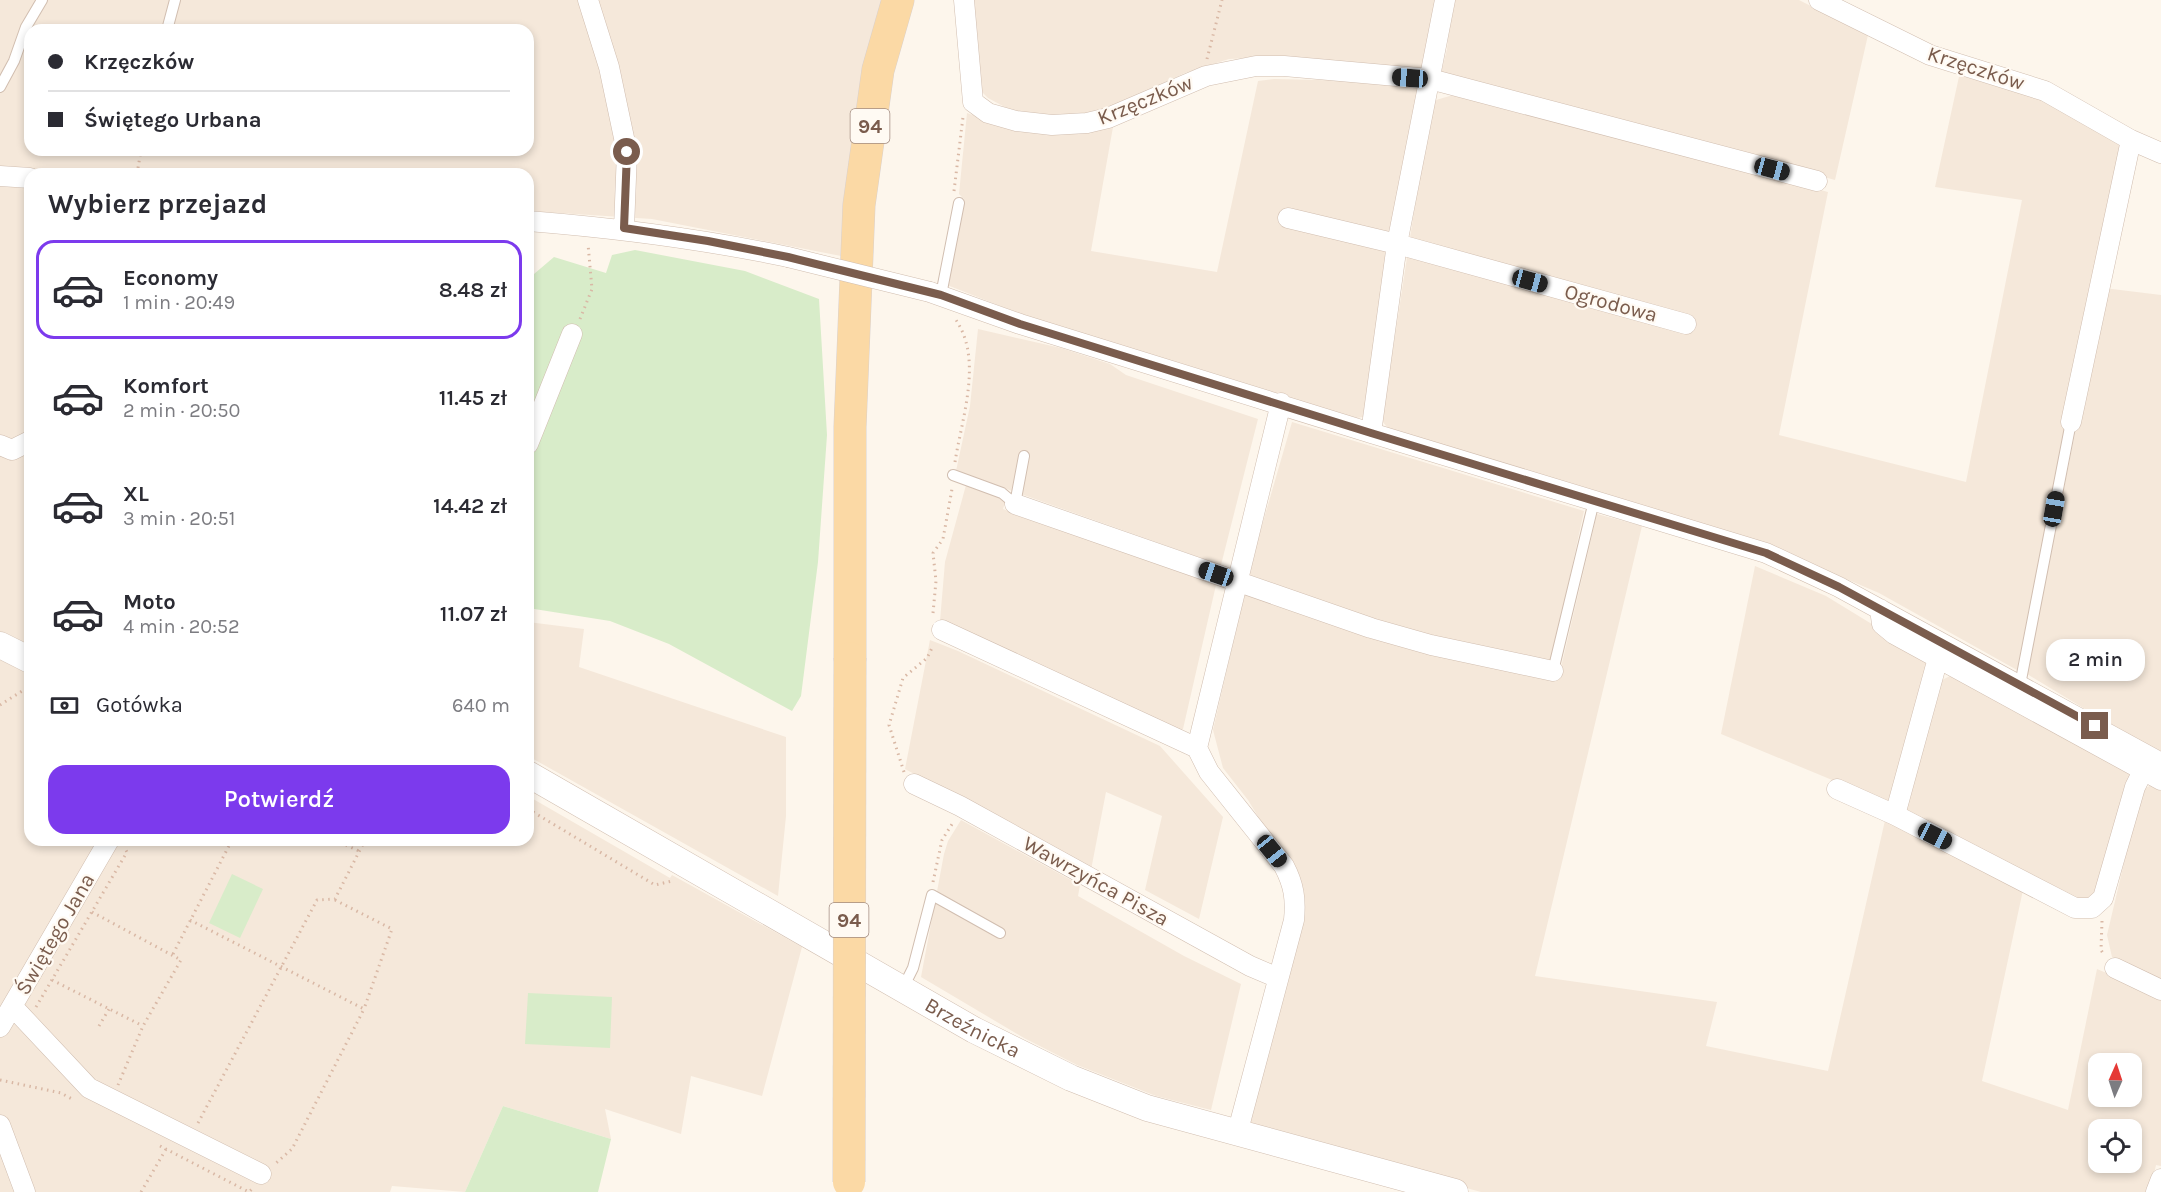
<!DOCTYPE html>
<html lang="pl">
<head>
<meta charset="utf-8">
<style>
  :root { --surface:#fff; --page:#f2f2f3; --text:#2b2b33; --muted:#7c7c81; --line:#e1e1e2; --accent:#7c3aed }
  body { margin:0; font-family:Karla,sans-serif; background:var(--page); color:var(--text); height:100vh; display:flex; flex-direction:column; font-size:22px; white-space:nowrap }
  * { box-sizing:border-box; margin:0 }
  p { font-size:20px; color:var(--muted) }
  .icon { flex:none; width:33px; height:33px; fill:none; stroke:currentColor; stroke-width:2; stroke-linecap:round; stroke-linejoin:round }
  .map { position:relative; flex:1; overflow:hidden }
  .details { position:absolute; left:24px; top:168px; width:510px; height:678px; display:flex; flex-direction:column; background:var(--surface); border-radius:18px; box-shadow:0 3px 9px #0003 }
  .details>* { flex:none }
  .banner { position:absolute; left:24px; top:24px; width:510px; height:132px; border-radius:18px; box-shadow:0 3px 9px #0003; display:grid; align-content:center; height:132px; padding:0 24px; background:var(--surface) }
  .needle { width:39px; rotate:3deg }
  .buttons { position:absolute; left:2088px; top:1053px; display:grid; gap:12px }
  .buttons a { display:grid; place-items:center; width:54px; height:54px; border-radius:12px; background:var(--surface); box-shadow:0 3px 9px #0003; font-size:30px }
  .end { position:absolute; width:27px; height:27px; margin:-14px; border:8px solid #7a5c4d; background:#fff; box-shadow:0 0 0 3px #fff }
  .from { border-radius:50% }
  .bubble { position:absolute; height:42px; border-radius:18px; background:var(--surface); box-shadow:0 3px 9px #0003; font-size:20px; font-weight:600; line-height:42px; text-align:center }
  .car { position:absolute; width:18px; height:36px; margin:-18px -9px; border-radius:8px; box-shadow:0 0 4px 2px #0007; background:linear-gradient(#222 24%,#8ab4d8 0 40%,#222 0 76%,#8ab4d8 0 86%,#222 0) }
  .banner b { display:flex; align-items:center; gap:21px; height:57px; font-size:22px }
  .banner b+b { border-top:2px solid var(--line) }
  .banner i { width:15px; height:15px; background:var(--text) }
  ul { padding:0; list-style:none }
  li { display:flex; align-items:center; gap:18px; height:99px; margin:0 12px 9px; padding:0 12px; border:3px solid transparent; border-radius:18px }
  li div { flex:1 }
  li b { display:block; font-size:22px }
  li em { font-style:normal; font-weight:600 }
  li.selected { border-color:var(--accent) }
  li>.icon { width:54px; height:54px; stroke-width:1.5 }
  h2 { padding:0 24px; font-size:27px; line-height:72px }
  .pay { display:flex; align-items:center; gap:15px; height:66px; padding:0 24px; font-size:22px }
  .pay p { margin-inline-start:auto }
  .action { display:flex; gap:12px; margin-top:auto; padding:12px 24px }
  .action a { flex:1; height:69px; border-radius:18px; background:var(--accent); color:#fff; font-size:24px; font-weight:600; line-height:69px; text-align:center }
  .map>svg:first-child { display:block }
  .residential { fill:#f5e8da; fill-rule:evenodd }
  .green { fill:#d8ecc9 }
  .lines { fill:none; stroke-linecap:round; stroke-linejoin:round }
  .service-casing { stroke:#d1beb0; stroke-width:12 }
  .minor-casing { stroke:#d1beb0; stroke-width:21 }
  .tertiary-casing { stroke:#d1beb0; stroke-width:27 }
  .primary-casing { stroke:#dad1cd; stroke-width:33 }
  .path { stroke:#d9b8a5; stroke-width:3; stroke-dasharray:1.5 4.5; stroke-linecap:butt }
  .service { stroke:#fff; stroke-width:10 }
  .minor { stroke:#fff; stroke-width:20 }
  .tertiary { stroke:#fff; stroke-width:26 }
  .primary { stroke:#fbd9a5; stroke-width:32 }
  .minor-bridge-casing { stroke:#d1beb0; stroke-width:21; stroke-linecap:butt }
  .primary-bridge-casing { stroke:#dad1cd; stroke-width:33; stroke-linecap:butt }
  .minor-bridge { stroke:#fff; stroke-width:20 }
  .primary-bridge { stroke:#fbd9a5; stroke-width:32 }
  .route { stroke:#7a5c4d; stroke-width:8 }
  .labels { text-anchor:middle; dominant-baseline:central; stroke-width:4.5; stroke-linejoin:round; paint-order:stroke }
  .shield { fill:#fffaf3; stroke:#a28b7f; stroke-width:1.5 }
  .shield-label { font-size:20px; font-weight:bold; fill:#7a5c4d }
  .street-label { font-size:21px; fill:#7a5c4d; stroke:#fffaf3 }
</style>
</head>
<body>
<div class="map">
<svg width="2161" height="1192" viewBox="0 0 2161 1192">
  <rect width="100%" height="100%" fill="#fdf6ec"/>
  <path class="residential" d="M0,0H884L864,80L841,256L652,219L528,211V174H54L0,168ZM30,30H528V150H30Z
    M974,0H1437L1421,73L1273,57L1229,59L1185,73L1092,116L1054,119L1014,112L988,98L980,90Z
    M1452,0H1799L1868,35L1835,180L1441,73L1447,49Z
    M1960,72L2036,96L2122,146L2017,670L1879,593L1753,539L1392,433L1382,421L1430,107L1436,100L1460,93L1828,192L1779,435L1966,482L2022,200L1935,187Z
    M1274,79L1361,81L1420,87L1389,252L1363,417L1350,419L1229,378L1031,318L947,285L964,199L959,194L967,113L1017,130L1065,131L1113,127L1091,251L1217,272L1258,81Z
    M0,182L30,186V655L0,640Z
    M2104,288L2161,295V755L2027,674Z
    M978,329L1061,348L1110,364L1126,375L1258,419L1221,565L956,471L970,406Z
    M1292,422L1584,511L1551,664L1435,639L1247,577Z
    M966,485L1006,500L1003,509L1216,585L1183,729L1176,732L940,621L945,562Z
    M1597,514L1642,526L1535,976L1717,1002L1706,1046L1828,1071L1886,816L2023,890L1982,1081L2068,1110L2097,969L2161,996V1166L2156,1165L2150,1192H1481L1251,1129L1249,1120L1299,884L1248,800L1223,768L1213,730L1245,591L1558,680ZM2098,1064H2132V1096H2098ZM2098,1130H2132V1162H2098Z
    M1755,566L1826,596L1929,659L1891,802L1866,794L1721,734Z
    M528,622L584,629L579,667L786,737V816L778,896L528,756Z
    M930,640L958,651L1160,746L1223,817L1199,919L1145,890L1162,816L1106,792L1091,870L905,769Z
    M0,654L30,669V840H528V796L670,878L672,875L802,947L762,1096L691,1076L681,1134L605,1109L611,1139L503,1106L465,1192L392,1186L390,1192H0Z
    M1956,673L2130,768L2128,790L2102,891L2085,902L1908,814L1903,801L1942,680Z
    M2151,785L2161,791V981L2112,957L2107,935L2141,791Z
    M961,820L1080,885L1078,896L1184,956L1241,984L1211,1110L1156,1096L1077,1065L1024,1038L921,977L944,854L948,841Z"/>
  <path class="green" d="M635,250L745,271L819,299L827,435L818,562L801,696L792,711L669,644L610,621L528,608V286L534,274L554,257L606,273L612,255Z
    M232,874L263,889L240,938L209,923Z
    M528,993L612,997L610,1048L525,1044Z
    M503,1106L611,1139L598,1192H465Z"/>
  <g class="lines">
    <defs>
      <path id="service" d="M167,30L175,0
        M0,87L14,61L26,27L42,0
        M941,295L959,203
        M953,475L1002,493L1015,504L1024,456
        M1553,671L1594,501
        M2020,685L2071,422
        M903,988L913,968L932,895L1000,933"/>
      <path id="minor" d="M588,0L609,67L627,152L624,228
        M964,0L973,102L988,113L1016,121L1052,125L1087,123L1108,118L1206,76L1256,66H1284L1430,79L1817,181
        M1819,0L1930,55L2045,91L2131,140L2161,153
        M0,176L30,178
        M1288,218L1397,244L1686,324
        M528,221C616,228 702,239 788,257
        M930,292L1020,324L1371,433L1766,553L1839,587L2161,763
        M2071,422L2131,140
        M1371,433L1397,244L1445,0
        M528,444L572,334
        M0,445L12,450L30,441
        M1015,504L1371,628L1431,645L1553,671
        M1880,609L1882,624L1894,634L2161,780
        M942,630L1197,748
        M914,784L960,806L1250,966L1278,978
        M1837,789L1895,815L2075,908H2092L2103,898L2135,787L2144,769
        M1895,815L1938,658
        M2115,968L2161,990
        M13,1007L89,1088L261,1174
        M0,1027L109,840
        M0,1125L25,1192
        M1237,1134L1294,920C1296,899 1294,885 1284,866L1209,772L1197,748L1281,403
        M2156,1192L2161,1179"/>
      <g id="tertiary">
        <path d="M0,645L30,660"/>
        <path id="s1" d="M528,774L974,1030L1071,1078L1147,1108L1455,1192"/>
      </g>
      <path id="primary" d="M850,658V427L859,205L878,70L898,0"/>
    </defs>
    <use href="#service" class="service-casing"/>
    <use href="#minor" class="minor-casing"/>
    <use href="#tertiary" class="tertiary-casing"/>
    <use href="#primary" class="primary-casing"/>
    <path class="path" d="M1207,59L1222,0
      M137,174L141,150
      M954,191L963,117
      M580,319L592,289L588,244
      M955,462C962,417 983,360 956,320
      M933,613L936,581L933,553L943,539L952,489
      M0,705L30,686
      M904,772L889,725L903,678L927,658L933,646
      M528,809L655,885L672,881
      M335,840L359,851
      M933,882L942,840L954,821
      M335,900L392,929L364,1009
      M92,912L181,960L143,1026L118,1085
      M190,920L364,1009L292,1149L275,1164
      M2102,921L2101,950L2104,955
      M173,954L232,840
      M52,980L143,1026
      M36,1007L127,852L124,847
      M99,1026L109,1009
      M0,1080L61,1093L72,1099
      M198,1123L317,900L335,899L365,840
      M160,1146L249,1192L252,1189
      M141,1192L166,1149"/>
    <use href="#service" class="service"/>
    <use href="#minor" class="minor"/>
    <use href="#tertiary" class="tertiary"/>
    <use href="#primary" class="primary"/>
    <defs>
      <path id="minor-bridge" d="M788,257L930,292"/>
      <path id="primary-bridge" d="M849,1182L850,658"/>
    </defs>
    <use href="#minor-bridge" class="minor-bridge-casing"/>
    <use href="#primary-bridge" class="primary-bridge-casing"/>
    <use href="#minor-bridge" class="minor-bridge"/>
    <use href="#primary-bridge" class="primary-bridge"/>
  </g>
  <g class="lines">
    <path class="route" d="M627,152L624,228L708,241L788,257L941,295L1020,324L1371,433L1766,553L1839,587L2095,726"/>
  </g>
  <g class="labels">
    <g class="shield">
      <rect x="850.5" y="109" width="39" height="34" rx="4.5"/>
      <rect x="829.5" y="903" width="39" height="34" rx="4.5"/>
    </g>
    <g class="shield-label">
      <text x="870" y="126">94</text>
      <text x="849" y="920">94</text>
    </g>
    <g class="street-label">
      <text transform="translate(1976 68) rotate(18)">Krzęczków</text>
      <text transform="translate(1145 100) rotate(-22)">Krzęczków</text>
      <text transform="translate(1611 303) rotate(15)">Ogrodowa</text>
      <text transform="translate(1096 881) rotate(29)">Wawrzyńca Pisza</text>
      <text transform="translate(55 934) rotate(-60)">Świętego Jana</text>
      <text stroke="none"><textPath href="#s1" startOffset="512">Brzeźnicka</textPath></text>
    </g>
  </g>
</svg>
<div class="buttons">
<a><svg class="needle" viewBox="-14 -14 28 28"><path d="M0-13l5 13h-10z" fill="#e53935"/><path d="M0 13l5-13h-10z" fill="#7c7c81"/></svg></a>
<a><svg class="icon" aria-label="locate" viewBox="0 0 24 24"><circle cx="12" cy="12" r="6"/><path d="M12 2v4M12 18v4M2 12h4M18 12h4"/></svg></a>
</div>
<i class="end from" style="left:627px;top:152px"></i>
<i class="end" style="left:2095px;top:726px"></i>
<div class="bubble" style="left:2046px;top:639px;width:99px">2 min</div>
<i class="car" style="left:1410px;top:78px;rotate:274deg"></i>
<i class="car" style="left:1772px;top:169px;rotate:105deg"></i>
<i class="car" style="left:1530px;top:281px;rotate:105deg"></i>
<i class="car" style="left:2054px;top:509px;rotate:10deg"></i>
<i class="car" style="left:1216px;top:574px;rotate:289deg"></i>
<i class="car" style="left:1935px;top:836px;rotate:117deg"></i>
<i class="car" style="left:1272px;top:851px;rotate:141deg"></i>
<div class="banner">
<b><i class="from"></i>Krzęczków</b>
<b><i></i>Świętego Urbana</b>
</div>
<section class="details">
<h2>Wybierz przejazd</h2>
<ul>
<li class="selected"><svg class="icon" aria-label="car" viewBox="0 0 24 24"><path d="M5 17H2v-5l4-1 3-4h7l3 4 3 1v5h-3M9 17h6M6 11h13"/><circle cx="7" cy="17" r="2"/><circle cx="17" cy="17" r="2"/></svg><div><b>Economy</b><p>1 min · 20:49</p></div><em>8.48 zł</em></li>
<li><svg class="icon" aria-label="car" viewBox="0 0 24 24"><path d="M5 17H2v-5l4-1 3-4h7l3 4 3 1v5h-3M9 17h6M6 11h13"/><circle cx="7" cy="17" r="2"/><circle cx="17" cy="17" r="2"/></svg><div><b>Komfort</b><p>2 min · 20:50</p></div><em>11.45 zł</em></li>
<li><svg class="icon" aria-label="car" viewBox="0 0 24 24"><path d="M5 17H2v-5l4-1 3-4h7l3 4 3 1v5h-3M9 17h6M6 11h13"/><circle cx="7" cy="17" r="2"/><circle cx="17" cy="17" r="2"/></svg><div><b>XL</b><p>3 min · 20:51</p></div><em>14.42 zł</em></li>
<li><svg class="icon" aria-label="car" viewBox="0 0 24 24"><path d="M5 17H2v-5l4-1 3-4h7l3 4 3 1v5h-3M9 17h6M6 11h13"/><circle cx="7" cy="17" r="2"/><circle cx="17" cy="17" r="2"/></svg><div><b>Moto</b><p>4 min · 20:52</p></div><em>11.07 zł</em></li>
</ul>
<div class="pay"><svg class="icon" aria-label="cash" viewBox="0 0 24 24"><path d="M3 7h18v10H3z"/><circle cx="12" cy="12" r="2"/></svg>Gotówka<p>640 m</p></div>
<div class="action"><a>Potwierdź</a></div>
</section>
</div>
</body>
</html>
